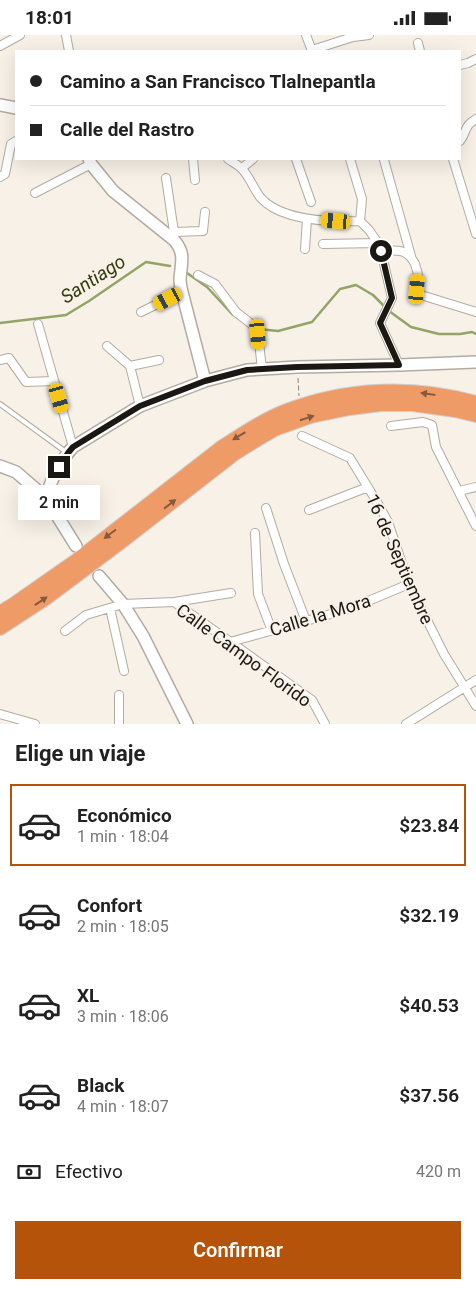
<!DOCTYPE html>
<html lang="es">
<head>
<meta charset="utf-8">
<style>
  :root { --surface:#fff; --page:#f6f6f6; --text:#222; --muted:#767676; --line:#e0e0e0; --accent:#b45309 }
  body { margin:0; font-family:Roboto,sans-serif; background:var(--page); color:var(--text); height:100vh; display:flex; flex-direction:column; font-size:19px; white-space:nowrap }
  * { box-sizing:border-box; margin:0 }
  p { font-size:16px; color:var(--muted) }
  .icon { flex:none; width:28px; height:28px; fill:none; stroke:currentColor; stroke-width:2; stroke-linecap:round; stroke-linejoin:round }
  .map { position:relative; height:689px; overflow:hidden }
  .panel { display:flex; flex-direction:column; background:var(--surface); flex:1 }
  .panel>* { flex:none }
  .top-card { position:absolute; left:15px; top:15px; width:446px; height:110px; border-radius:0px; box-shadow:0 5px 20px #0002; display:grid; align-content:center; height:110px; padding:0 15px; background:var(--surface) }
  .end { position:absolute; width:22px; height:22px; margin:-11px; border:6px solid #1b1814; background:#fff; box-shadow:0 0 0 2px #fff }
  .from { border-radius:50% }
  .bubble { position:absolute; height:35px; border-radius:0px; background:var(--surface); box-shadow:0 5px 20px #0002; font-size:16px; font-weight:600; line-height:35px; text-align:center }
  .car { position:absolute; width:15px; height:30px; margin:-15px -8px; border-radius:6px; box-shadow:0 0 4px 1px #0007; background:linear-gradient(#f5c518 24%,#345 0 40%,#f5c518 0 76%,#345 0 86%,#f5c518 0) }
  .top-card b { display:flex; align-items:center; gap:18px; height:48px; font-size:19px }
  .top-card b+b { border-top:1px solid var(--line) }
  .top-card i { width:12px; height:12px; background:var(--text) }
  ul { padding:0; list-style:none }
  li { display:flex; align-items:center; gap:15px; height:82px; margin:0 10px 8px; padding:0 5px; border:2px solid transparent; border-radius:0px }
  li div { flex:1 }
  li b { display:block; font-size:19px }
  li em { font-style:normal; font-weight:600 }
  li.current { border-color:var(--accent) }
  li>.icon { width:45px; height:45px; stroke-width:1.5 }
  h2 { padding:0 15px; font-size:22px; line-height:60px }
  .pay { display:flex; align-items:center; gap:12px; height:55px; padding:0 15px; font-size:19px }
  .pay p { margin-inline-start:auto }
  .primary-button { display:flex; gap:10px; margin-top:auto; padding:10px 15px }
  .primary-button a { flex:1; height:58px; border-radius:0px; background:var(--accent); color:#fff; font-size:20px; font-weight:600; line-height:58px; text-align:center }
  .status { display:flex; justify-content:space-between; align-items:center; height:35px; padding:0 25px; background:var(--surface); direction:ltr }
  .status svg { height:14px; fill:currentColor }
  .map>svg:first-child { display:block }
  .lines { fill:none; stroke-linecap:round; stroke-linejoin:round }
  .stream { stroke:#92a468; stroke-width:2.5 }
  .lane-casing { stroke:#b2aba2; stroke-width:6 }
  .street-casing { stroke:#b2aba2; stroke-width:10 }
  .secondary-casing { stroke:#b2aba2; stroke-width:14 }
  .highway-casing { stroke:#d1d1d0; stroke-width:16 }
  .path { stroke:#8b867f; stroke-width:1; stroke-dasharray:5 2.5; stroke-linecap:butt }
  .lane { stroke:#fff; stroke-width:4 }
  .street { stroke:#fff; stroke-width:8 }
  .secondary { stroke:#fff; stroke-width:11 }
  .highway { stroke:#ef9b68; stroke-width:14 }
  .oneway { fill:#855a3e }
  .route { stroke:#1b1814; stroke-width:6 }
  .labels { text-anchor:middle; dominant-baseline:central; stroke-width:4; stroke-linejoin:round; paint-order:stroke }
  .street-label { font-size:18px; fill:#1b1814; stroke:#f8f1e7 }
  .water-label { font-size:19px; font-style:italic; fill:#313c0f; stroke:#f8f1e7 }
</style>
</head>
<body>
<div class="status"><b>18:01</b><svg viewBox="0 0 49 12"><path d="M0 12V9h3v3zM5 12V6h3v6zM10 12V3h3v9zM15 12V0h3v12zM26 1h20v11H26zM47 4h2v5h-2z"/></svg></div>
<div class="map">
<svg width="476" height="689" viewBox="0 0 476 689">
  <rect width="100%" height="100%" fill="#f8f1e7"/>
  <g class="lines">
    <path class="stream" d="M187,238L207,252L232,279L238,283
      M0,288L66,280L89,266L146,227L170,231
      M258,294L278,296L312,287L340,254L356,250L373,260L389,276L411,292L439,299H460L472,297L476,299"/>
    <defs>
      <path id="lane" d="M0,369L66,417"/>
      <path id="street" d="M66,0L69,16
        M306,0L312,16
        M418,8L420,16
        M0,11L20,0
        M312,15L353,2L369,0
        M460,30L468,28L476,24
        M460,106C468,95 463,92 476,84
        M193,124L195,145
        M228,124C232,127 237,129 241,133C249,140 253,153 260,162C280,186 332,187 360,186
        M296,124L311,167
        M350,124L362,164L360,186L369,195L378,208L381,216L392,263L380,288L399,330
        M453,124L476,199
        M384,125L411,221
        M242,133L253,124
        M0,142L5,139L11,109L16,106
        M166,143L174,197V205
        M35,158L91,129
        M174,197L203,196L205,177
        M323,209L378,208
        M305,214L307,184
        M381,216C397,215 407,213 415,229C416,233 418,237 418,241C418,249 416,253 421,260L476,277
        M198,240L215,249L236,277L254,291L258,299L262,334
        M141,277L182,257
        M38,289L73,412
        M107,311L130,331
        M0,325L9,323L26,347L54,346
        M140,371L130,331L159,325
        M391,391L423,387L432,390L436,412L476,491
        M302,401L350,423L377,467L388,487L409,549L444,619L476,671
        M459,456L476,452
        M266,473L284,529L306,586
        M309,475L368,452
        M255,498L258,559L272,596
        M174,567L231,558
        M110,573L124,636
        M65,596L86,580L123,569L174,567L312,665L325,689
        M230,607L349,574L409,549
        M119,660V689
        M0,679L35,689
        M406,689L476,645"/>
      <path id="secondary" d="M0,70L16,73
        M89,124L91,129L113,156L174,205C186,219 181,228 180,244C180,248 181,253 182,257L205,346
        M0,431L16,437L46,463L76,511
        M46,463C51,445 60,426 73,412L140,371L205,346L247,335L297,332L399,330L476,327
        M99,541L123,569L143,601L187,689"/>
      <path id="highway" d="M0,578L13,570L76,526L221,413C241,400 262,386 284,377C345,353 413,350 476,368
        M0,593L46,563L122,506L235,418L256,405L275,394L311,381L350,373L381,369H412L455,375L476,380"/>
    </defs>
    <use href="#lane" class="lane-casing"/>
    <use href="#street" class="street-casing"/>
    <use href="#secondary" class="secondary-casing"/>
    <use href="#highway" class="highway-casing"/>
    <path class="path" d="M298,343L299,361"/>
    <use href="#lane" class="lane"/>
    <use href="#street" class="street"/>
    <use href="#secondary" class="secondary"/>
    <use href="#highway" class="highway"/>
  </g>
  <defs><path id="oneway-solid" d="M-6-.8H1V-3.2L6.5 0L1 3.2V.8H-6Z" transform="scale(1.25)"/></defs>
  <g class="oneway">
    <use href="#oneway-solid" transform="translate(428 359) rotate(-172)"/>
    <use href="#oneway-solid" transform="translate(307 383) rotate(-17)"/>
    <use href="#oneway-solid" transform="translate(239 401) rotate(149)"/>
    <use href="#oneway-solid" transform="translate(170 469) rotate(-38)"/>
    <use href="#oneway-solid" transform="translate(110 499) rotate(143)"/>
    <use href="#oneway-solid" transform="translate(41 566) rotate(-34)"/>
  </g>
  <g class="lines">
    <path class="route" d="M59,432L68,418L73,412L140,371L205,346L247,335L297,332L399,330L380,288L392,263L381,216"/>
  </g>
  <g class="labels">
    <g class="street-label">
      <text transform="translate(400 524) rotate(66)">16 de Septiembre</text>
      <text transform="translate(320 580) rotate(-17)">Calle la Mora</text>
      <text transform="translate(244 620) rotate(36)">Calle Campo Florido</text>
    </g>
    <g class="water-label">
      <text transform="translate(93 244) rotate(-33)">Santiago</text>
    </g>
  </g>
</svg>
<i class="end from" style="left:381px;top:216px"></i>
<i class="end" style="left:59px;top:432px"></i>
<div class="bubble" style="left:18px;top:450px;width:82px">2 min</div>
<i class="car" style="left:336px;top:186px;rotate:275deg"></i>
<i class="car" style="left:417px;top:254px;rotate:5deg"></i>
<i class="car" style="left:168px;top:264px;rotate:242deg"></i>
<i class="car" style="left:258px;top:299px;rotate:175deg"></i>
<i class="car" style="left:59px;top:363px;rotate:164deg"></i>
<div class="top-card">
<b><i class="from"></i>Camino a San Francisco Tlalnepantla</b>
<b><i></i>Calle del Rastro</b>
</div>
</div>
<section class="panel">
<h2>Elige un viaje</h2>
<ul>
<li class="current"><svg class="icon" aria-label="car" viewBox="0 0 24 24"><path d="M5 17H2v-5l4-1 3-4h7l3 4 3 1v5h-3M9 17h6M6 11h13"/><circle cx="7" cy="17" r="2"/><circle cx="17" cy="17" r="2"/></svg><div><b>Económico</b><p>1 min · 18:04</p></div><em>$23.84</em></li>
<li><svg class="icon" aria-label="car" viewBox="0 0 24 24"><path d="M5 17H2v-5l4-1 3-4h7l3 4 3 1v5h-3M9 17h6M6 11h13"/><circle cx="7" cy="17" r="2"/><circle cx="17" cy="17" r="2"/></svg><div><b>Confort</b><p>2 min · 18:05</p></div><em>$32.19</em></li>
<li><svg class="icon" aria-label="car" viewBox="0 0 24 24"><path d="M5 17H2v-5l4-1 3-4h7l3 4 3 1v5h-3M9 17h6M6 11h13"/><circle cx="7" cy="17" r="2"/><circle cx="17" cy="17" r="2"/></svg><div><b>XL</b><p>3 min · 18:06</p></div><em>$40.53</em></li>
<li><svg class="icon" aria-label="car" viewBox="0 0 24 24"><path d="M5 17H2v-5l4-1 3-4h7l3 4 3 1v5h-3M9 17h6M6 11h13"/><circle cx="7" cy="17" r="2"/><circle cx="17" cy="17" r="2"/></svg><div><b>Black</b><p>4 min · 18:07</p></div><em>$37.56</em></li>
</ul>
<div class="pay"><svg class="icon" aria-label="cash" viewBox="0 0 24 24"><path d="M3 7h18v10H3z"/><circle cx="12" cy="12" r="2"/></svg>Efectivo<p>420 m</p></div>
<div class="primary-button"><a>Confirmar</a></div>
</section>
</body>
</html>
